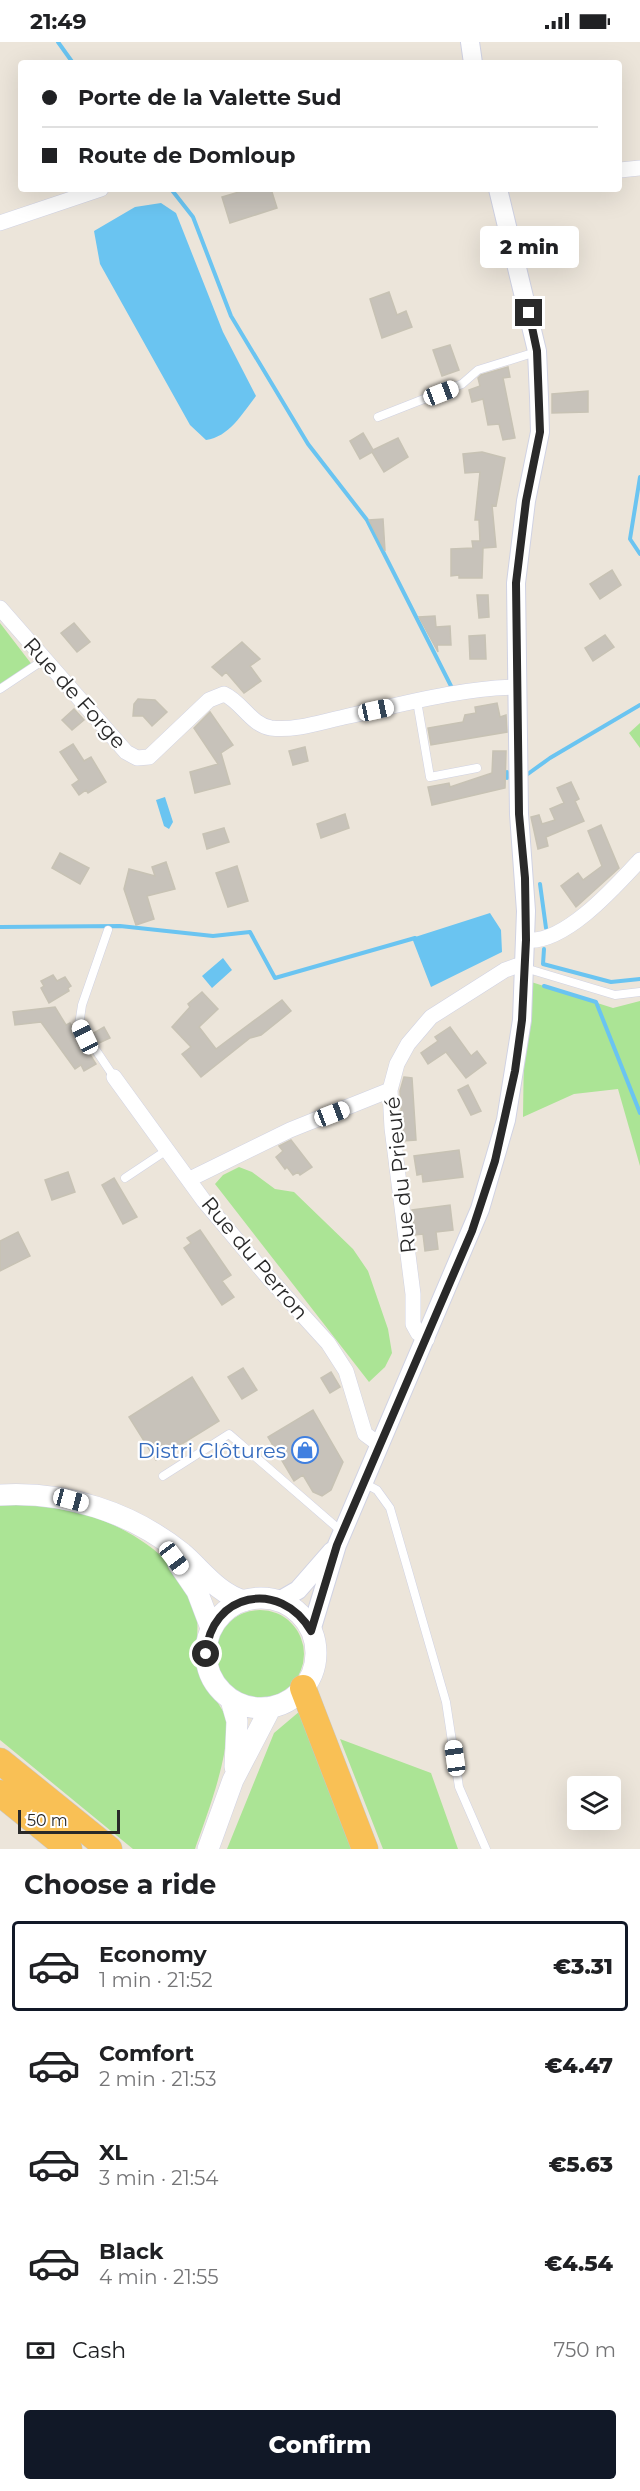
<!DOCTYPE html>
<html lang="en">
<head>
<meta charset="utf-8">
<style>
  :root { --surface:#fff; --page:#f6f6f6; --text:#202124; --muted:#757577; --line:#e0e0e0; --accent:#111827 }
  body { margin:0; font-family:Montserrat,sans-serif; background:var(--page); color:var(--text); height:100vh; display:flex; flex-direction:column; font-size:22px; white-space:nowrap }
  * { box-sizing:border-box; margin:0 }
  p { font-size:20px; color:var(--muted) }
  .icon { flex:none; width:33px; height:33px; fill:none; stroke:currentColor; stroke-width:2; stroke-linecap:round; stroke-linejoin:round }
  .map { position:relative; height:1807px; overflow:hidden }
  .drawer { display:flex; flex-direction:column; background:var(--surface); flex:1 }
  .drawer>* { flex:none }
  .hud { position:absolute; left:18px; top:18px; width:604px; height:132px; border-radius:6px; box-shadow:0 6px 24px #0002; display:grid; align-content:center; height:132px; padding:0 24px; background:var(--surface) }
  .controls { position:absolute; left:567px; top:1734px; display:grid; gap:12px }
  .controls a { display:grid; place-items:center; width:54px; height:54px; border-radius:6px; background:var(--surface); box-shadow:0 6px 24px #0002; font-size:30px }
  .scale { position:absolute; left:18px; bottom:15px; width:102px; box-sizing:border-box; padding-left:6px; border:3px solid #292929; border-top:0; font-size:16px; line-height:21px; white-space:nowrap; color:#292929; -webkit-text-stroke:4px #fff; paint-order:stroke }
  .end { position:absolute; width:27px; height:27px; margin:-14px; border:8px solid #292929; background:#fff; box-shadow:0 0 0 3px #fff }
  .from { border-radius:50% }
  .bubble { position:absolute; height:42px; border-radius:6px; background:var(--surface); box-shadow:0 6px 24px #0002; font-size:20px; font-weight:800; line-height:42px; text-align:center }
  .car { position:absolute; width:18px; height:36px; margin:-18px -9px; border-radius:8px; box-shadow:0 0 4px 2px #0007; background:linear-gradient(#fff 24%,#345 0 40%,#fff 0 76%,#345 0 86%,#fff 0) }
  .hud b { display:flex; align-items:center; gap:21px; height:57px; font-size:22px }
  .hud b+b { border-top:2px solid var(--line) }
  .hud i { width:15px; height:15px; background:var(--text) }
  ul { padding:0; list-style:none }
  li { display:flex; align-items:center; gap:18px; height:90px; margin:0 12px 9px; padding:0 12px; border:3px solid transparent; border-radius:6px }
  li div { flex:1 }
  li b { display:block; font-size:22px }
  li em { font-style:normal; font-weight:800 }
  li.on { border-color:var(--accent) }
  li>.icon { width:54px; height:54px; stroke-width:1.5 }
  h2 { padding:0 24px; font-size:27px; line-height:72px }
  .pay { display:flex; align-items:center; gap:15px; height:66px; padding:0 24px; font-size:22px }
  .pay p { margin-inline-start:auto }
  .button { display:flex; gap:12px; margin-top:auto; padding:12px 24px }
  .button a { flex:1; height:69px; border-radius:6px; background:var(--accent); color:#fff; font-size:24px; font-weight:800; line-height:69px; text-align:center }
  .status { display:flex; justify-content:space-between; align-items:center; height:42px; padding:0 30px; background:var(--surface); direction:ltr }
  .status svg { height:16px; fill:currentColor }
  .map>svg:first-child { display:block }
  .green { fill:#abe495 }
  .water { fill:#6ac4f1 }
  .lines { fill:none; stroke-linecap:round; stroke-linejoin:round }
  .stream { stroke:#6ac4f1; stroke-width:4 }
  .building { fill:#c7c2ba; stroke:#c7c2b4; stroke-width:1.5 }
  .service-casing { stroke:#d0d2e3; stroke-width:9 }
  .minor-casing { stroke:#d0d2e3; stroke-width:16 }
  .tertiary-casing { stroke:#d0d2e3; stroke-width:20 }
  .secondary-casing { stroke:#d0d2e3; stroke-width:22 }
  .trunk-casing { stroke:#c7c7c7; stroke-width:27 }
  .service { stroke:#fff; stroke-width:8 }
  .minor { stroke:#fff; stroke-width:15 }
  .tertiary { stroke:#fff; stroke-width:18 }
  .secondary { stroke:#fff; stroke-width:21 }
  .trunk { stroke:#f9c055; stroke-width:26 }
  .route { stroke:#292929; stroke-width:8 }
  .labels { text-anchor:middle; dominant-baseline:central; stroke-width:4.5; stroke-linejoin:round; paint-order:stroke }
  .street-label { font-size:21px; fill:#292929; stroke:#fff }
  .shop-label { font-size:21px; fill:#366cbe; stroke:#fff; text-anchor:end }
</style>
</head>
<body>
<div class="status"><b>21:49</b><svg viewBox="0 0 49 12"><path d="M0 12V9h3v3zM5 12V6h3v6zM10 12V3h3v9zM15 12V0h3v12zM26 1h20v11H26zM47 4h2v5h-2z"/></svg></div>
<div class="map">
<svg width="640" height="1807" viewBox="0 0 640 1807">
  <rect width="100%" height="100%" fill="#ece5da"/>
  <path class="green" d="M0,581L33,624L0,647Z
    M640,681V706L629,691Z
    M525,938L613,966L640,959V1124L618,1047L574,1052L523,1075Z
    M239,1125L252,1130L275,1147L294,1150L353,1207L368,1229L388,1287L392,1311L385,1325L369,1340L215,1142L223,1133Z
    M0,1461C13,1461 28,1459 41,1461C99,1469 182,1506 196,1570C200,1588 194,1606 198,1624C201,1643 216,1655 224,1671C236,1699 205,1778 195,1807H133L0,1698Z
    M216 1612a44 44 0 1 1 88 0a44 44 0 1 1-88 0Z
    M300,1669L357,1807H227L274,1691Z
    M340,1697L431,1731L458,1807H383Z"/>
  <path class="water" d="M161,161L176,171L223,290L256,354C242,372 229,395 206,398L190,383L100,222L94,189L135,165Z
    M165,755L173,780L169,787L164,784L156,758Z
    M490,871L501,888L502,910L431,945L412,896Z
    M223,916L232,928L212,946L202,934Z"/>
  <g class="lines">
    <path class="stream" d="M58,0L73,21
      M171,147L193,175L231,274L308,402L367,478L452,646
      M640,435L630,497L640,512
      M525,734L550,716L640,663
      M507,736V730
      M540,842L546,886
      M0,885L120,884L213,894L250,890L275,936L415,896
      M544,907L543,922L611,940L640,937
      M544,944L596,960L640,1071"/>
  </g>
  <path class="building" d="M249,147H271L277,166L230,181L222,155Z
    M389,250L397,273L406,269L412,285L382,296L370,257Z
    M450,303L459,328L442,334L433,308Z
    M508,325L510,335L503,336L515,396L503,398L499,382L488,383L483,357L472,360L469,348L480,344L478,336L481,333Z
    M588,349V370L552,371V352Z
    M363,391L373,408L398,396L408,415L384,430L372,410L360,417L350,399Z
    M482,410L505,416L496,464L492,463L496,505L483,506L482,536H459V533L451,534V507L473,506L472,499H480L479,478H475L480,430L465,431L463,412Z
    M383,477L385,509L369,478Z
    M612,528L621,543L600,557L590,542Z
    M477,553H488L489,575L479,576Z
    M435,574L436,585L450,584L451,603H437L438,610L419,575Z
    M74,581L90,600L77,610L61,591Z
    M485,593L486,617H470L469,594Z
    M605,593L614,605L593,619L585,606Z
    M242,600L260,617L250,624L261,639L244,651L226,630L222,634L212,625Z
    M138,657L155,658L167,670L152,684L143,674H133L134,662Z
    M497,661L500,675L506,673L507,690L431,703L428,686L463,680L465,673L476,671L475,665Z
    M74,667L84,678L72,688L62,678Z
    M210,670L233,703L221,711L230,742L195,751L190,730L218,722L194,686Z
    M73,702L84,719L91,715L106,740L88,751L86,748L79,753L72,743L79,738L60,710Z
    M305,705L308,719L293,723L289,709Z
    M493,709H506L505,746L432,763L428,745L449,741L450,745L492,731Z
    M571,740L579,757L575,759L584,779L546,795L548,804L538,807L531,775L539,773L542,782L555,778L550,767L564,761L557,746Z
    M345,772L349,786L321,796L317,782Z
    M601,783L619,826L576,865L561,844L578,831L583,838L602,824L588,789Z
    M224,786L229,800L207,807L203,792Z
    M60,811L89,826L80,842L52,826Z
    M166,820L175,847L147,854L154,877L136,883L124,847L129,827L155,834L152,825Z
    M237,824L248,859L228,865L216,831Z
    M53,933L57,939L65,935L71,944L68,946L69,949L49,961L41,946L44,944L41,939Z
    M202,950L218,967L199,985L216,1007L282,958L291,969L261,993L250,996L201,1035L182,1012L191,1005L172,985L190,965L188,962Z
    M55,965L66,983L70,981L96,1022L84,1029L81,1023L75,1027L41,980L15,983L13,970Z
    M104,985L110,996L99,1001L92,992Z
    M450,985L471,1014L477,1009L486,1021L466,1036L446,1010L428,1022L421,1011L438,999L435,995Z
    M404,1035L412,1036L416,1098L403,1099L400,1049Z
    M468,1043L481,1069L471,1073L458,1048Z
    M291,1098L312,1125L300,1133L298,1130L293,1133L287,1125L285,1127L276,1115L283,1109L279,1104Z
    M459,1108L463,1135L423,1140L422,1132L417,1133L414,1114Z
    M68,1130L75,1150L52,1158L45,1138Z
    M114,1136L137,1175L123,1182L102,1143Z
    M450,1163L453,1188L436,1190L438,1207L425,1209L423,1192L415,1193L412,1168Z
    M200,1188L231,1233L222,1239L234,1255L222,1263L184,1206L191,1201L187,1196Z
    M18,1190L30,1214L0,1229V1199Z
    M243,1326L257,1348L242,1357L228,1335Z
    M331,1330L340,1345L330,1351L321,1336Z
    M192,1335L219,1379L156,1418L129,1375Z
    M313,1368L343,1420L331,1448L322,1454L313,1450L303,1433L294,1439L268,1395Z"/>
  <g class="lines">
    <defs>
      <path id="service" d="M378,375L462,342L478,328L536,310
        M0,647L45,617
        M417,659L430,735L477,726
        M108,888L82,963L79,983L114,1035
        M525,926L615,953L640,950
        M125,1136L167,1108
        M163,1434L229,1392L341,1489
        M364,1441L377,1448L390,1466L446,1660L459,1745L486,1807"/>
      <path id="minor" d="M620,128L640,126
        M0,181L101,147
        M0,566L126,710L137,716L149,715L209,658L224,652C242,660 251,683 271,686C295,689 321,680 344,675C399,663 459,646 516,645
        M526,898C564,903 616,844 640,818
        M114,1035L204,1159L267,1234L328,1301L346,1329L365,1392L380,1403
        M190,1137L290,1088L390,1048
        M427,1297L418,1291L413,1282V1252L392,1086L390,1048L397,1022L408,1002L431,975L505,928L516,924L525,926"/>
      <path id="tertiary" d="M470,0L473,21
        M279,1559L298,1548L332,1509
        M311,1589L337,1503L480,1167L506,1078L522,978L526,869L519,772L516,541L526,459L540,390L539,355L537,309L498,147"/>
      <path id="secondary" d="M0,1453C65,1449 131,1470 182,1511C202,1528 217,1551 244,1559
        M178,1521L197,1549L211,1586
        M206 1611a55 55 0 1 1 110 0a55 55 0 1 1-110 0Z
        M231,1658L237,1679L235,1725
        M208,1807L233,1738L271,1665"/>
      <path id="trunk" d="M303,1646L365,1807
        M0,1719L109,1807
        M0,1751L69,1807"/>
    </defs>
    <use href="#service" class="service-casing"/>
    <use href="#minor" class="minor-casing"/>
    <use href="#tertiary" class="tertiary-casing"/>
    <use href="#secondary" class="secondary-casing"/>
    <use href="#trunk" class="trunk-casing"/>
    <use href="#service" class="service"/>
    <use href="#minor" class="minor"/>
    <use href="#tertiary" class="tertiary"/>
    <use href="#secondary" class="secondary"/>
    <use href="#trunk" class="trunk"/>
  </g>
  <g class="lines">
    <path class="route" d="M206,1612C210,1551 280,1536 311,1589L337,1503L472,1189L495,1119L515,1029L522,978L526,898L525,836L519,772L516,541L526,459L540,390L537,309L529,271"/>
  </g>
  <defs>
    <symbol id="shop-ring" viewBox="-11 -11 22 22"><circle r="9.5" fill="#fff" stroke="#3f7fe0" stroke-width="1.5"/><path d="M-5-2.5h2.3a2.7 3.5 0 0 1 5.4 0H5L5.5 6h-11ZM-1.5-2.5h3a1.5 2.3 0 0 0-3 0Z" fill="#3f7fe0"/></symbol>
  </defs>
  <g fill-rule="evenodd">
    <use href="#shop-ring" x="290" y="1393" width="30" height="30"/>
  </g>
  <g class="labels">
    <g class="street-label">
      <text transform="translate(75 651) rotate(48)">Rue de Forge</text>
      <text transform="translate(400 1133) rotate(-96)">Rue du Prieuré</text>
      <text transform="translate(255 1216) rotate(50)">Rue du Perron</text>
    </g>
    <g class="shop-label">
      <text x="286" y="1408">Distri Clôtures</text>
    </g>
  </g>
</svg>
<div class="controls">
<a><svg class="icon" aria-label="layers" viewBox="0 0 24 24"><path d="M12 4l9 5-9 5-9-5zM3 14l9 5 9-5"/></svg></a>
</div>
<div class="scale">50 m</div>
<i class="end from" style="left:206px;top:1612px"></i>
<i class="end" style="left:529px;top:271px"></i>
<div class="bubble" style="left:480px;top:184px;width:99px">2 min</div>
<i class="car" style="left:441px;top:351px;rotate:69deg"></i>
<i class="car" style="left:376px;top:668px;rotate:78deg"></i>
<i class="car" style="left:85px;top:995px;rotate:334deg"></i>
<i class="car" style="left:332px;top:1072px;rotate:69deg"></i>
<i class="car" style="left:71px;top:1458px;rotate:105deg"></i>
<i class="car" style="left:174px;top:1516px;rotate:143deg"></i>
<i class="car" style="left:455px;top:1716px;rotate:352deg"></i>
<div class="hud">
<b><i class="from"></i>Porte de la Valette Sud</b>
<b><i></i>Route de Domloup</b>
</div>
</div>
<section class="drawer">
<h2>Choose a ride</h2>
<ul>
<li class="on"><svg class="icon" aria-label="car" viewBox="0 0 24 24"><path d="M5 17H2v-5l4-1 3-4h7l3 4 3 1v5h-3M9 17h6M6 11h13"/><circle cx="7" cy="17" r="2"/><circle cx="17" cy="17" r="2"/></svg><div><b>Economy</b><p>1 min · 21:52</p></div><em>€3.31</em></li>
<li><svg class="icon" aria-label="car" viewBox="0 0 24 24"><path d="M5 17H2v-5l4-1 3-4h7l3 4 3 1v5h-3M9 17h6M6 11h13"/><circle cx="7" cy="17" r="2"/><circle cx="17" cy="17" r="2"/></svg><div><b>Comfort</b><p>2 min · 21:53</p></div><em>€4.47</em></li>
<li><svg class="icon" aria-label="car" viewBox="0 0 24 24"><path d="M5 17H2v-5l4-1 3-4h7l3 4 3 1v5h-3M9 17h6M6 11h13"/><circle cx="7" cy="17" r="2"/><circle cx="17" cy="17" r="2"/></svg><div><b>XL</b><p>3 min · 21:54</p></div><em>€5.63</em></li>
<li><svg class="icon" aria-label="car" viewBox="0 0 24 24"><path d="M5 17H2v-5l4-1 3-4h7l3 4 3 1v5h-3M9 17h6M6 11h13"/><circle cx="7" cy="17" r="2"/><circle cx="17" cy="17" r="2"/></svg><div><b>Black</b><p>4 min · 21:55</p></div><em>€4.54</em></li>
</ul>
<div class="pay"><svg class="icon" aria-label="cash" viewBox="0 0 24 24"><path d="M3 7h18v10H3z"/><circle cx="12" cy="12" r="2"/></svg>Cash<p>750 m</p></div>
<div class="button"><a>Confirm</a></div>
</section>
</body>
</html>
